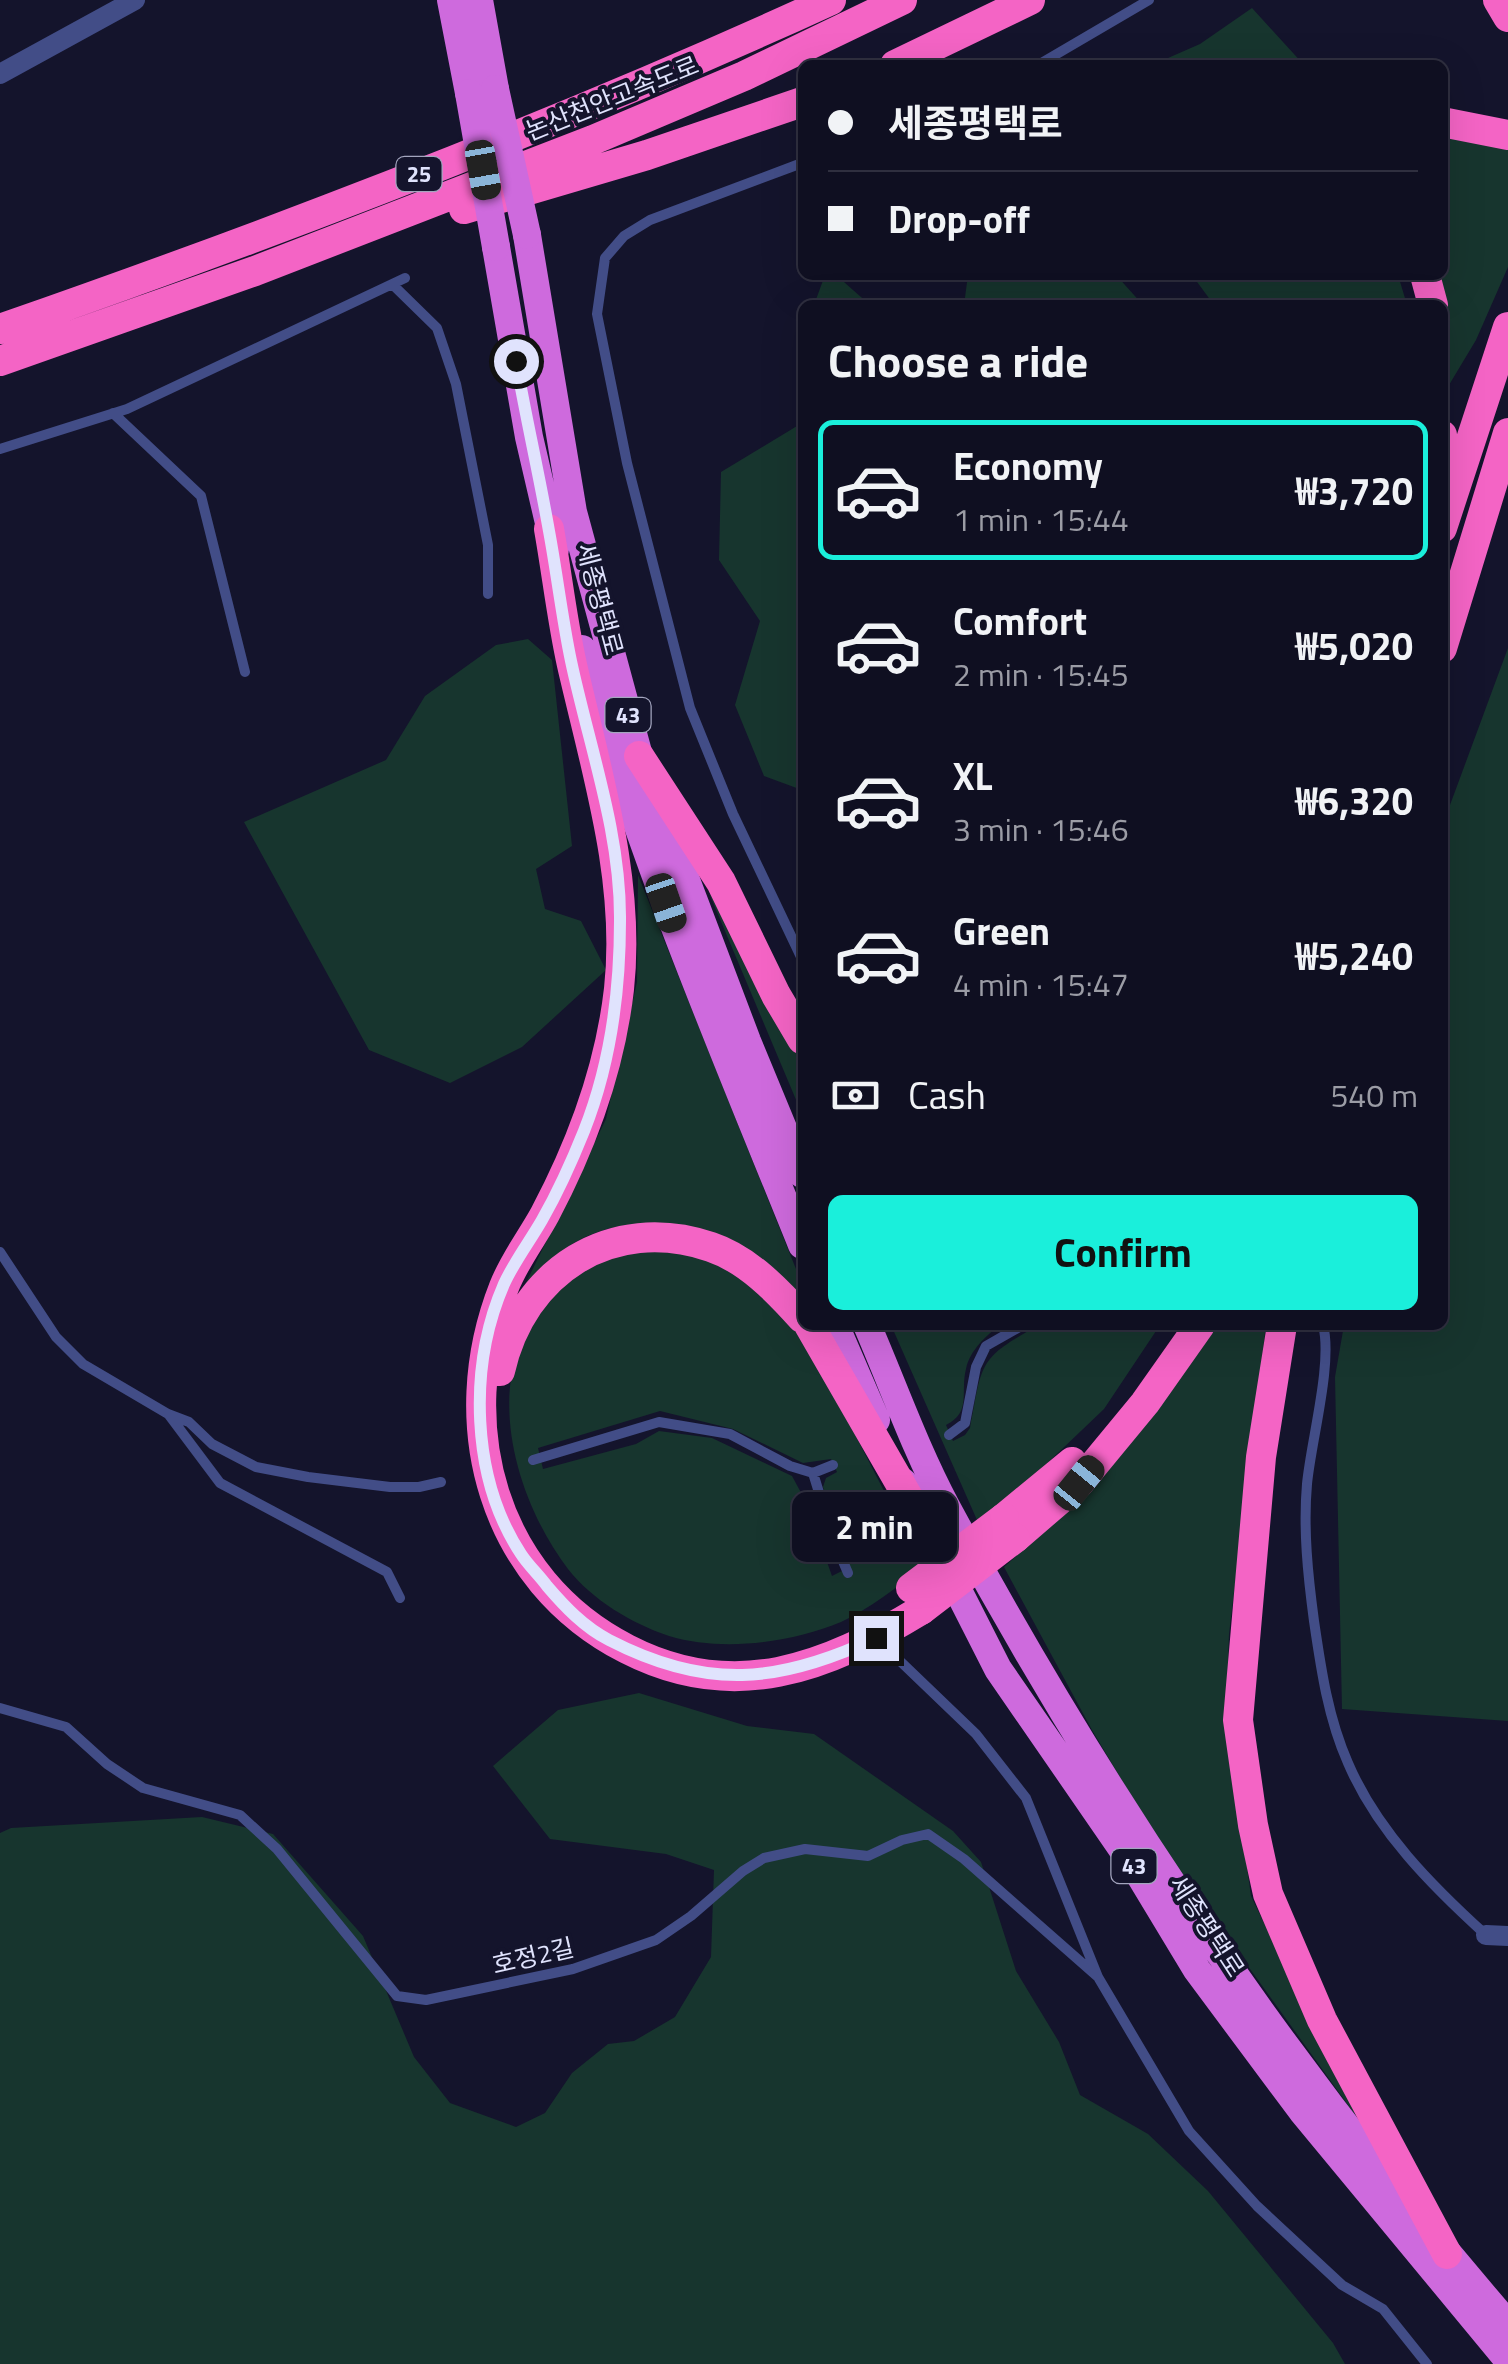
<!DOCTYPE html>
<html lang="en">
<head>
<meta charset="utf-8">
<style>
  :root { --surface:#0f0f21; --page:#18182a; --text:#f1f3f6; --muted:#9b9ca5; --line:#2f2f3f; --accent:#1aefdb }
  body { margin:0; font-family:"Titillium Web","Noto Sans KR",sans-serif; background:var(--page); color:var(--text); height:100vh; display:flex; flex-direction:column; font-size:38px; white-space:nowrap }
  * { box-sizing:border-box; margin:0 }
  p { font-size:32px; color:var(--muted) }
  .icon { flex:none; width:55px; height:55px; fill:none; stroke:currentColor; stroke-width:2; stroke-linecap:round; stroke-linejoin:round }
  .map { position:relative; flex:1; overflow:hidden }
  .drawer { position:absolute; left:798px; top:300px; width:650px; height:1030px; display:flex; flex-direction:column; background:var(--surface); border-radius:15px; box-shadow:0 10px 40px #0002,0 0 0 2px var(--line) }
  .drawer>* { flex:none }
  .top-card { position:absolute; left:798px; top:60px; width:650px; height:220px; border-radius:15px; box-shadow:0 10px 40px #0002,0 0 0 2px var(--line); display:grid; align-content:center; height:220px; padding:0 30px; background:var(--surface) }
  .end { position:absolute; width:45px; height:45px; margin:-22px; border:12px solid #e0e3fd; background:#111; box-shadow:0 0 0 5px #111 }
  .from { border-radius:50% }
  .bubble { position:absolute; height:70px; border-radius:15px; background:var(--surface); box-shadow:0 10px 40px #0002,0 0 0 2px var(--line); font-size:32px; font-weight:700; line-height:70px; text-align:center }
  .car { position:absolute; width:30px; height:60px; margin:-30px -15px; border-radius:12px; box-shadow:0 0 8px 2px #0007; background:linear-gradient(#222 24%,#8ab4d8 0 40%,#222 0 76%,#8ab4d8 0 86%,#222 0) }
  .top-card b { display:flex; align-items:center; gap:35px; height:95px; font-size:38px }
  .top-card b+b { border-top:2px solid var(--line) }
  .top-card i { width:25px; height:25px; background:var(--text) }
  ul { padding:0; list-style:none }
  li { display:flex; align-items:center; gap:30px; height:140px; margin:0 20px 15px; padding:0 10px; border:5px solid transparent; border-radius:15px }
  li div { flex:1 }
  li b { display:block; font-size:38px }
  li em { font-style:normal; font-weight:700 }
  li.active { border-color:var(--accent) }
  li>.icon { width:90px; height:90px; stroke-width:1.5 }
  h2 { padding:0 30px; font-size:45px; line-height:120px }
  .pay { display:flex; align-items:center; gap:25px; height:110px; padding:0 30px; font-size:38px }
  .pay p { margin-inline-start:auto }
  .action { display:flex; gap:20px; margin-top:auto; padding:20px 30px }
  .action a { flex:1; height:115px; border-radius:15px; background:var(--accent); color:#111; font-size:40px; font-weight:700; line-height:115px; text-align:center }
  .map>svg:first-child { display:block }
  .green { fill:#17352e; fill-rule:evenodd }
  .lines { fill:none; stroke-linecap:round; stroke-linejoin:round }
  .service { stroke:#424d87; stroke-width:10 }
  .minor { stroke:#424d87; stroke-width:20 }
  .tertiary { stroke:#424d87; stroke-width:20 }
  .trunk { stroke:#ce6add; stroke-width:28 }
  .motorway { stroke:#f464c5; stroke-width:30 }
  .trunk-bridge { stroke:#ce6add; stroke-width:28 }
  .motorway-bridge { stroke:#f464c5; stroke-width:30 }
  .route { stroke:#e0e3fd; stroke-width:12 }
  .labels { text-anchor:middle; dominant-baseline:central; stroke-width:8; stroke-linejoin:round; paint-order:stroke }
  .shield { fill:#14142c; stroke:#a3a5be; stroke-width:2.5 }
  .shield-label { font-size:22px; font-weight:bold; fill:#e0e3fd }
  .street-label { font-size:25px; fill:#e0e3fd; stroke:#14142c }
</style>
</head>
<body>
<div class="map">
<svg width="1508" height="2364" viewBox="0 0 1508 2364">
  <rect width="100%" height="100%" fill="#14142c"/>
  <path class="green" d="M1252,8L1304,65H1152L1200,44Z
    M1443,133L1508,142V267L1476,340L1449,385L1442,295L1437,275H1442Z
    M825,275H836L870,305H814Z
    M968,275H1116L1143,305H964Z
    M1192,275H1398L1407,305H1214Z
    M802,423V790L764,776L735,705L760,621L719,560L721,472Z
    M528,639L552,660L572,846L536,869L545,909L581,921L606,970L522,1047L450,1083L369,1050L244,822L386,760L425,696L496,645Z
    M1508,648V1721L1342,1709L1335,1377L1344,1325H1442L1443,824Z
    M638,875L802,1284V1296C780,1282 764,1260 743,1247C693,1216 612,1214 565,1249C548,1261 534,1277 521,1293L606,1119L637,982Z
    M709,893L802,1057V1114Z
    M666,1247L740,1272L804,1335L923,1567C897,1587 871,1608 841,1622C791,1643 722,1652 669,1636C633,1624 592,1600 568,1569C509,1491 475,1358 562,1286C570,1279 581,1267 591,1262C613,1253 643,1252 666,1247ZM660,1411L733,1429L803,1463L831,1459L837,1472L826,1478L823,1487L848,1568L832,1576L805,1500L792,1476L712,1438L659,1431L636,1444L543,1469L538,1448Z
    M891,1325H1000C986,1336 970,1350 966,1369C960,1392 972,1412 946,1425L953,1441L965,1435L970,1428C983,1362 977,1359 1039,1325H1160L1104,1409L1014,1495L977,1520Z
    M1213,1325H1266L1229,1634L1226,1717L1251,1896L1358,2119L1158,1841L1092,1730L1004,1567L1084,1495Z
    M639,1693L747,1726L814,1734L953,1831L981,1862L1016,1971L1059,2042L1080,2095L1148,2134L1208,2191L1333,2343L1345,2364H0V1833L11,1828L202,1817L273,1834L363,1936L414,2057L450,2103L516,2127L545,2113L572,2073L608,2044L634,2041L675,2017L711,1957L714,1870L666,1854L550,1839L493,1766L558,1710Z"/>
  <g class="lines">
    <path class="service" d="M1038,65L1149,0
      M802,163L650,220L624,236L605,258L597,314L627,463L690,708L733,814L802,959
      M392,284L437,328L456,384L488,545V594
      M113,413L201,496L245,672
      M0,449L127,409L405,278
      M0,1252L56,1337L83,1364L168,1414L189,1422L212,1444L256,1467L308,1477L390,1487H419L441,1482
      M1323,1325C1333,1363 1311,1441 1307,1484C1303,1529 1308,1576 1314,1621C1321,1669 1328,1718 1348,1763C1377,1831 1432,1886 1486,1935
      M169,1415L220,1483L387,1572L400,1598
      M949,1435L965,1423L976,1367L986,1346L1023,1325
      M533,1460L659,1422L730,1434L790,1466L813,1473L833,1465
      M813,1473L833,1538L848,1573
      M901,1662L976,1734L1026,1798L1098,1977L1189,2131L1257,2206L1342,2285L1383,2309L1427,2364
      M0,1708L66,1727L107,1764L143,1788L240,1815L277,1849L397,1996L426,2000L573,1969L656,1940L691,1916L743,1871L764,1858L805,1849L868,1856L902,1840L928,1834L964,1859L1098,1977"/>
    <path class="minor" d="M1486,1935L1508,1936"/>
    <path class="tertiary" d="M0,74L135,0"/>
    <path class="trunk" d="M451,0L469,93
      M479,0L495,89
      M527,235L573,512L639,756L747,1041L802,1174
      M496,247L529,437L555,549
      M582,649C639,854 723,1049 802,1245
      M835,1325L876,1420
      M867,1325C893,1385 915,1448 946,1506C1102,1796 1291,2075 1508,2324
      M903,1482L998,1669L1136,1869L1197,1970L1302,2111L1508,2360"/>
    <path class="motorway" d="M1498,0L1508,17
      M895,65L1030,0
      M1442,122L1508,135
      M464,209L647,155L802,102
      M1425,275L1433,305
      M0,329C281,231 561,124 831,0
      M0,361L255,271L593,140L744,76L902,0
      M1442,435L1448,497
      M1442,528L1508,327
      M549,529C557,574 562,620 572,665C596,770 631,880 619,989C610,1068 582,1144 545,1214C532,1238 514,1261 504,1287C450,1424 492,1580 627,1649C734,1704 826,1668 921,1610
      M1442,648L1508,433
      M639,756L721,882L776,995L802,1039
      M809,1325L912,1504
      M1282,1325L1261,1457L1238,1720L1253,1825L1268,1894L1322,2020L1447,2254
      M500,1371C522,1272 611,1213 711,1247C747,1259 777,1290 802,1318
      M1004,1518L1072,1462
      M1015,1538L1079,1483L1145,1403L1200,1325"/>
    <path class="trunk-bridge" d="M495,89L527,235
      M469,93L496,247"/>
    <path class="motorway-bridge" d="M911,1588L1004,1518
      M921,1610L1015,1538"/>
  </g>
  <g class="lines">
    <path class="route" d="M516,361C526,418 539,474 549,531C557,574 562,618 571,661C589,746 621,833 620,921C620,993 611,1063 584,1131C572,1161 558,1192 542,1220C530,1241 514,1262 504,1284C468,1367 471,1478 521,1554C528,1565 539,1575 547,1586C565,1607 584,1627 609,1640C706,1690 778,1684 876,1638"/>
  </g>
  <g class="labels">
    <g class="shield">
      <rect x="396.5" y="157" width="45" height="34" rx="8"/>
      <rect x="605.5" y="698" width="45" height="34" rx="8"/>
      <rect x="1111.5" y="1849" width="45" height="34" rx="8"/>
    </g>
    <g class="shield-label">
      <text x="419" y="174">25</text>
      <text x="628" y="715">43</text>
      <text x="1134" y="1866">43</text>
    </g>
    <g class="street-label">
      <text transform="translate(612 98) rotate(-22)">논산천안고속도로</text>
      <text transform="translate(600 599) rotate(75)">세종평택로</text>
      <text transform="translate(1207 1926) rotate(57)">세종평택로</text>
      <text transform="translate(533 1956) rotate(-13)">호정2길</text>
    </g>
  </g>
</svg>
<i class="end from" style="left:516px;top:361px"></i>
<i class="end" style="left:876px;top:1638px"></i>
<div class="bubble" style="left:792px;top:1492px;width:165px">2 min</div>
<i class="car" style="left:483px;top:170px;rotate:170deg"></i>
<i class="car" style="left:666px;top:903px;rotate:161deg"></i>
<i class="car" style="left:1079px;top:1483px;rotate:39deg"></i>
<div class="top-card">
<b><i class="from"></i>세종평택로</b>
<b><i></i>Drop-off</b>
</div>
<section class="drawer">
<h2>Choose a ride</h2>
<ul>
<li class="active"><svg class="icon" aria-label="car" viewBox="0 0 24 24"><path d="M5 17H2v-5l4-1 3-4h7l3 4 3 1v5h-3M9 17h6M6 11h13"/><circle cx="7" cy="17" r="2"/><circle cx="17" cy="17" r="2"/></svg><div><b>Economy</b><p>1 min · 15:44</p></div><em>₩3,720</em></li>
<li><svg class="icon" aria-label="car" viewBox="0 0 24 24"><path d="M5 17H2v-5l4-1 3-4h7l3 4 3 1v5h-3M9 17h6M6 11h13"/><circle cx="7" cy="17" r="2"/><circle cx="17" cy="17" r="2"/></svg><div><b>Comfort</b><p>2 min · 15:45</p></div><em>₩5,020</em></li>
<li><svg class="icon" aria-label="car" viewBox="0 0 24 24"><path d="M5 17H2v-5l4-1 3-4h7l3 4 3 1v5h-3M9 17h6M6 11h13"/><circle cx="7" cy="17" r="2"/><circle cx="17" cy="17" r="2"/></svg><div><b>XL</b><p>3 min · 15:46</p></div><em>₩6,320</em></li>
<li><svg class="icon" aria-label="car" viewBox="0 0 24 24"><path d="M5 17H2v-5l4-1 3-4h7l3 4 3 1v5h-3M9 17h6M6 11h13"/><circle cx="7" cy="17" r="2"/><circle cx="17" cy="17" r="2"/></svg><div><b>Green</b><p>4 min · 15:47</p></div><em>₩5,240</em></li>
</ul>
<div class="pay"><svg class="icon" aria-label="cash" viewBox="0 0 24 24"><path d="M3 7h18v10H3z"/><circle cx="12" cy="12" r="2"/></svg>Cash<p>540 m</p></div>
<div class="action"><a>Confirm</a></div>
</section>
</div>
</body>
</html>
